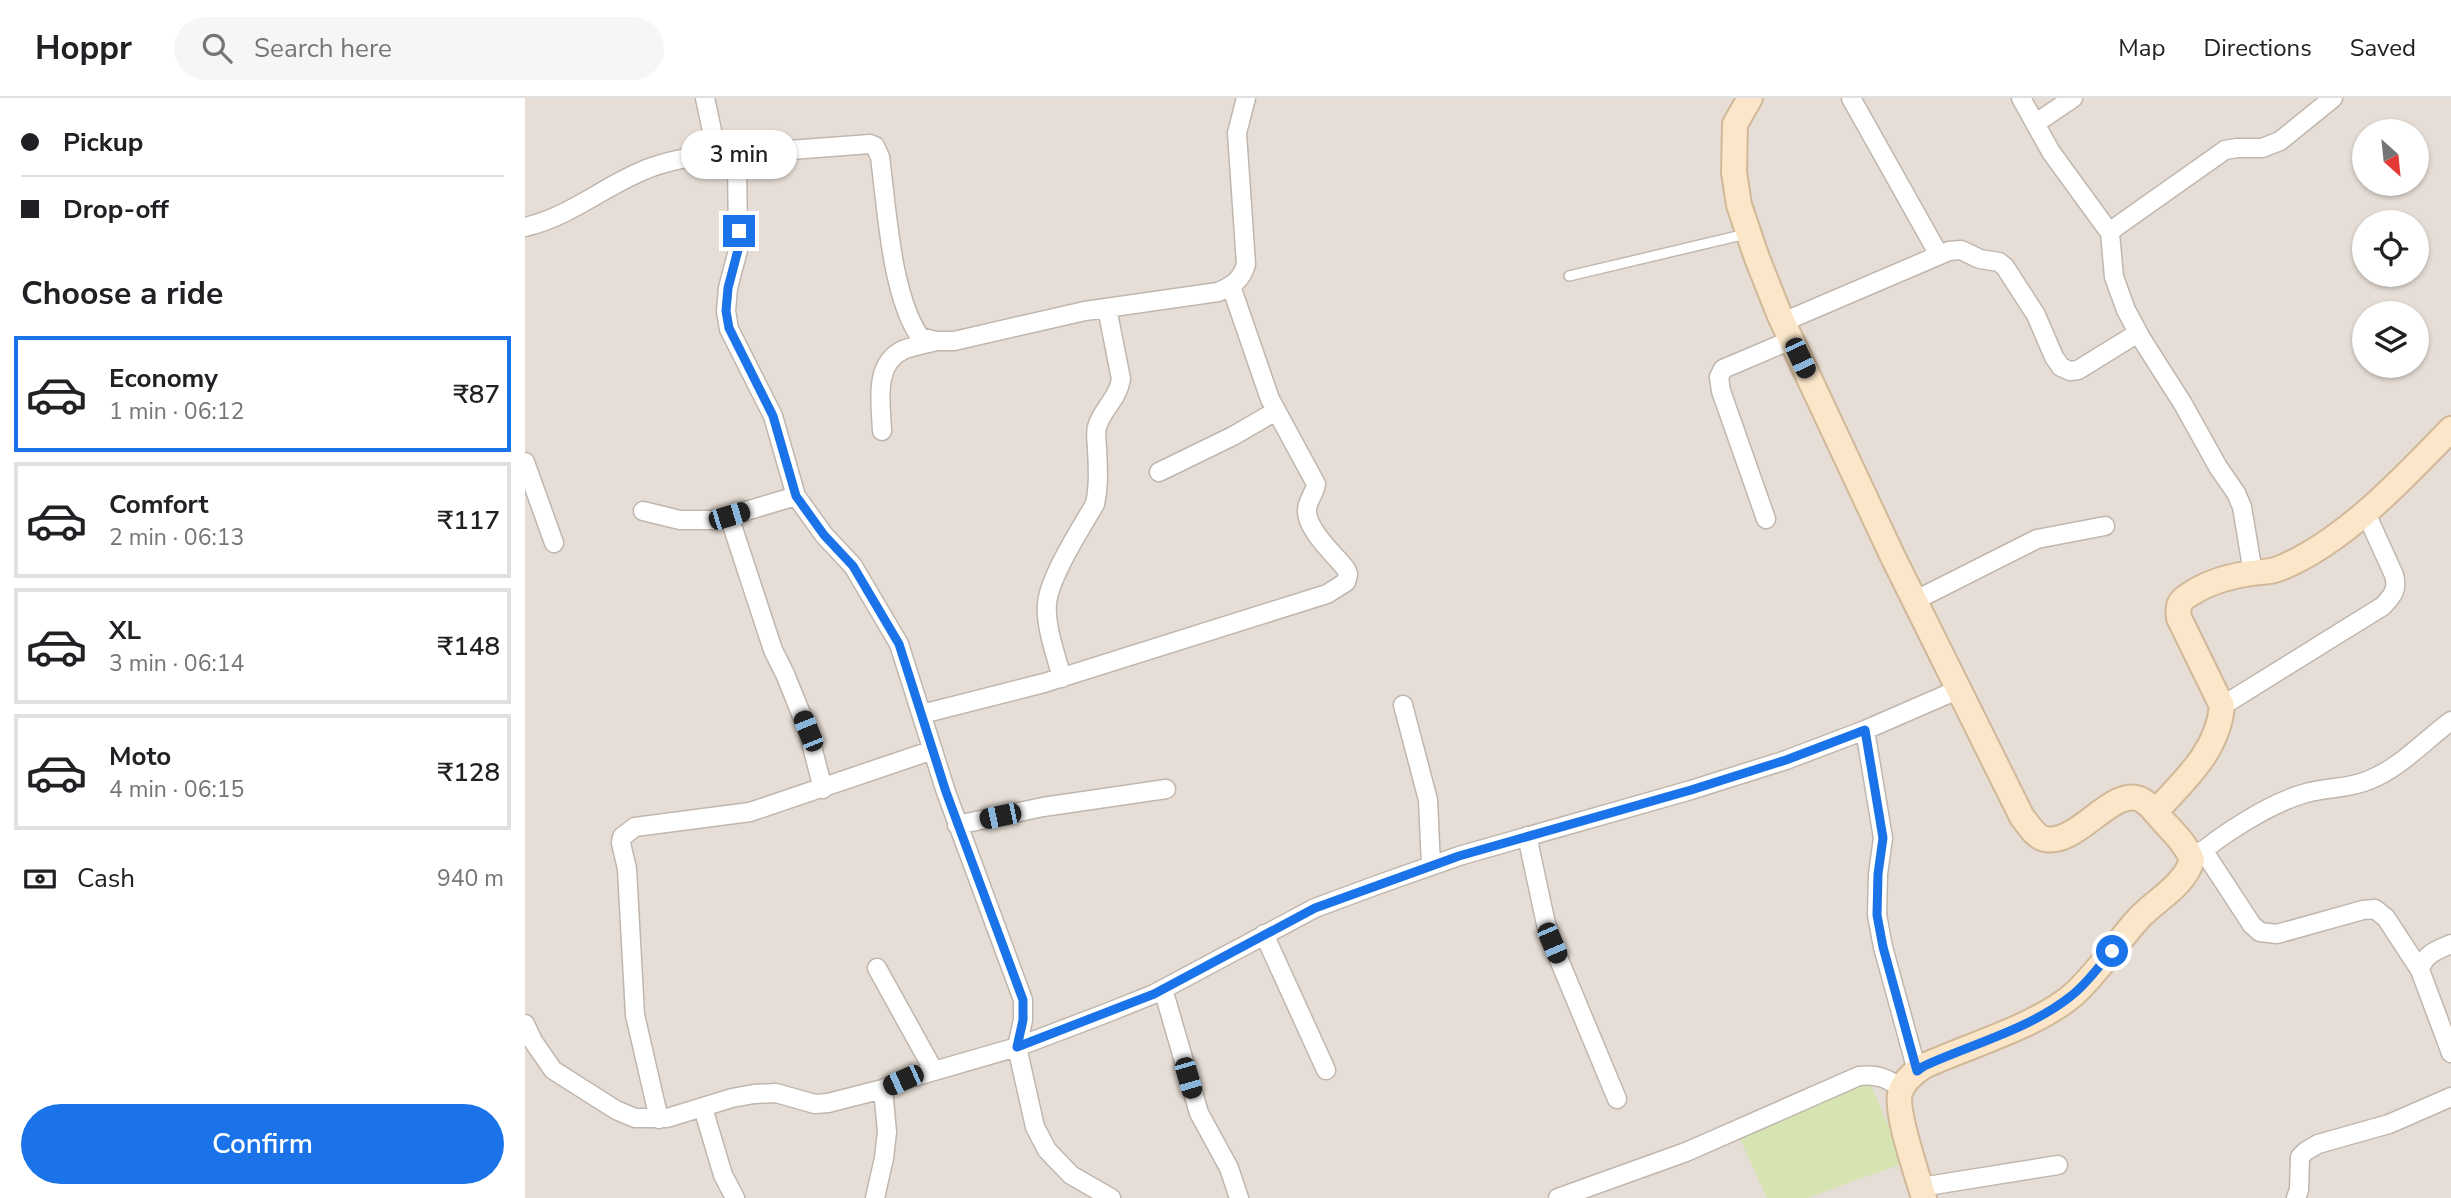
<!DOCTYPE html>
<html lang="en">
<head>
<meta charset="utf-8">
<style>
  :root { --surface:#fff; --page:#f6f6f6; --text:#202124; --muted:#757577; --line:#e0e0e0; --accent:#1a73e8 }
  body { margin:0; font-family:"Nunito Sans",sans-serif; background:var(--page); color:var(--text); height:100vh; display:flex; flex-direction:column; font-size:26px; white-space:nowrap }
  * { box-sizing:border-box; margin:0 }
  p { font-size:23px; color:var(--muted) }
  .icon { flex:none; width:38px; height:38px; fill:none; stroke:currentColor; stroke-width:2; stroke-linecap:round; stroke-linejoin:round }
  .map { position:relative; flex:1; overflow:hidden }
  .side { display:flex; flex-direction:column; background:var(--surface); width:525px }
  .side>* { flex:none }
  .top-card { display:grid; align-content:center; height:154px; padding:0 21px; background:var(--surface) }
  .needle { width:46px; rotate:153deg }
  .tools { position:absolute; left:1827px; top:21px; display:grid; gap:14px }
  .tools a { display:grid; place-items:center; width:77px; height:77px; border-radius:50%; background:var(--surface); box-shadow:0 2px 5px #0004; font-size:35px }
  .end { position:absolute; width:32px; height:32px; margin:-16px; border:9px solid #1a73e8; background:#fff; box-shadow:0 0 0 4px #fff }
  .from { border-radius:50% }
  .bubble { position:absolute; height:49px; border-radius:24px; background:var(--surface); box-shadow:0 2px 5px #0004; font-size:23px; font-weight:600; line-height:49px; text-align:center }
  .car { position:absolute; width:21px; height:42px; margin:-21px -10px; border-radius:9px; box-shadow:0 0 5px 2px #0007; background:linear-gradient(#222 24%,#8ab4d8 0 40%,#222 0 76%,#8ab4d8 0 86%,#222 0) }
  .top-card b { display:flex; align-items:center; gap:24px; height:66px; font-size:26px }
  .top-card b+b { border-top:2px solid var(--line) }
  .top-card i { width:18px; height:18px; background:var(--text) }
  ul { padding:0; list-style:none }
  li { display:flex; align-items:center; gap:21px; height:116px; margin:0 14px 10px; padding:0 7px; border:4px solid var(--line); border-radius:0px }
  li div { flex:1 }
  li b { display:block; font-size:26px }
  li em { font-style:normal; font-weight:600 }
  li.selected { border-color:var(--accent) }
  li>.icon { width:63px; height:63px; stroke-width:1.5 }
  h2 { padding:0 21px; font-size:32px; line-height:84px }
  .pay { display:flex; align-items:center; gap:18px; height:77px; padding:0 21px; font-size:26px }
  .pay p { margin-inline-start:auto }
  .cta { display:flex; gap:14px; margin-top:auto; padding:14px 21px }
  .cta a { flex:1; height:80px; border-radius:42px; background:var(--accent); color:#fff; font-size:28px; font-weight:600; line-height:80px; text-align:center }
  header { display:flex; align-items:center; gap:42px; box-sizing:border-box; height:98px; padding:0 35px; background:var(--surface); border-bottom:2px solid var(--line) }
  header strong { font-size:33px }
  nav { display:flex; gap:38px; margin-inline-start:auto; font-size:24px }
  .search { width:490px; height:63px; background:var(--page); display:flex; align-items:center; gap:18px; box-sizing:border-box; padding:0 24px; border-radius:38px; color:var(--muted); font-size:26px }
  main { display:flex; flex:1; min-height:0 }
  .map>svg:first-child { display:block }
  .residential { fill:#e6ded6; fill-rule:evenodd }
  .green { fill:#d6e4b2 }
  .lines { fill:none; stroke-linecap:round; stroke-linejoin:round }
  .lane-casing { stroke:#c0b6ad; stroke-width:12 }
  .street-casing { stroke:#c0b6ad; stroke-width:21 }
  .secondary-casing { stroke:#d0b899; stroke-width:28 }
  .lane { stroke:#fff; stroke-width:9 }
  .street { stroke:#fff; stroke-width:18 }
  .secondary { stroke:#fbe6c9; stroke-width:24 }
  .route { stroke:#1a73e8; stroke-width:9 }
</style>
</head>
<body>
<header>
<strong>Hoppr</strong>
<div class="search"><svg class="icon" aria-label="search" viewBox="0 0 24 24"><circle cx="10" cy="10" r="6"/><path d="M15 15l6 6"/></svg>Search here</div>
<nav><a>Map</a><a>Directions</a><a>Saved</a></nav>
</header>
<main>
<section class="side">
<div class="top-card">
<b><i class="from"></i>Pickup</b>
<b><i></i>Drop-off</b>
</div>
<h2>Choose a ride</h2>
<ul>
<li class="selected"><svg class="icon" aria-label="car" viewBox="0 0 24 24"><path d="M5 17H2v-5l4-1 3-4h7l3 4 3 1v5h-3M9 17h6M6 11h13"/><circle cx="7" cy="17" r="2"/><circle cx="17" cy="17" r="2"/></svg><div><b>Economy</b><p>1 min · 06:12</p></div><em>₹87</em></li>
<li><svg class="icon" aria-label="car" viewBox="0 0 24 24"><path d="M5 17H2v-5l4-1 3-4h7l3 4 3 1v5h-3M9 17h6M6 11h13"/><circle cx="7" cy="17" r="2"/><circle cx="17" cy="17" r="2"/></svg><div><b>Comfort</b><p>2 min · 06:13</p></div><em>₹117</em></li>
<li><svg class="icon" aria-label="car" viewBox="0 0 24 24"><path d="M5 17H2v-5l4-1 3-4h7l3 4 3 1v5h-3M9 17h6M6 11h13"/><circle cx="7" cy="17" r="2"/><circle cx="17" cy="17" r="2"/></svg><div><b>XL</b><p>3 min · 06:14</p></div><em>₹148</em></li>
<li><svg class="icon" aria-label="car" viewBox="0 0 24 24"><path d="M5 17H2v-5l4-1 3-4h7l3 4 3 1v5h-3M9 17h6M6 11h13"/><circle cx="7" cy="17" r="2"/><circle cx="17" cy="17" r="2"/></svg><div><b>Moto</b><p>4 min · 06:15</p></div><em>₹128</em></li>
</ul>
<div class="pay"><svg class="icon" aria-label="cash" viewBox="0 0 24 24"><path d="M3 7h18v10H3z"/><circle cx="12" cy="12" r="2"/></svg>Cash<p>940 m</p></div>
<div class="cta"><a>Confirm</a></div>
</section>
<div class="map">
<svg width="1926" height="1100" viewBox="0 0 1926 1100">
  <rect width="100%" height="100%" fill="#f2ede7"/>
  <path class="residential" d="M0,0H1926V1100H0ZM1839,33H1892V86H1839ZM1839,124H1892V177H1839ZM1839,215H1892V268H1839Z"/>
  <path class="green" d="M1342,978L1379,1065L1282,1100H1242L1211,1032Z"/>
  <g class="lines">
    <defs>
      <path id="lane" d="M1044,178L1221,136"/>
      <path id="street" d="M180,0L192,56
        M1326,0L1414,157
        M1496,0L1526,54L1585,135
        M1511,25L1548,0
        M0,129C48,118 82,85 127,69C153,60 184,56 212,56
        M1258,224L1424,153L1436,152L1455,161L1474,164L1480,169L1511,217L1529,259L1536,269L1545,273L1553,272L1613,235
        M357,333C356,306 348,266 378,252C388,248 400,246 411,243
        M0,364L29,445
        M634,374L708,338L751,313
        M118,413L155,422H191L271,398
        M204,418L248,552L260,576L283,633L298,691
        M1241,421L1196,293L1194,279L1198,271L1266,242
        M1728,475L1717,409L1711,395L1693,369L1658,306L1616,240L1601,212L1589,179L1585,135L1591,129L1700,52L1712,50H1737L1755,43L1808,0
        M1389,503L1512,441L1580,428
        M537,580C531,557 520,529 522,505C525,478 556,430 570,406C574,388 573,369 572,351C572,344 570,336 572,329C577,311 593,301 596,281L582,210
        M878,607L903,702L906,768
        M1697,608L1858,508C1868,497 1873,492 1869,477L1840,413
        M397,616L519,585L802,496L821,484L823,476L821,471C809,456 781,431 782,412C782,403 790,395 791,386L745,301L706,188
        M1340,632L1358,740L1353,776L1352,817L1358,849L1392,973
        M432,727L518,709L641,691
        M1002,738L1021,826L1027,845L1092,1001
        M1678,752L1727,827L1735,834L1752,836L1838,812L1850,811L1861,820L1895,872
        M1667,762C1695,737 1745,705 1781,695C1802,689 1824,691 1844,682C1875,670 1900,642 1926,623
        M739,836L801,972
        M1926,846C1912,852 1899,856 1895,872L1926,955
        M352,870L409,973
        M638,891L674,1015L704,1070L714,1100
        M0,926L8,943L28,972L91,1012L110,1020H142L207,1000L229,996L251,995L290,1006L303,1005L358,991L378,982L492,949L579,916L629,896L790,810L852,787L934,758L1166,692L1261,662L1340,632L1432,592
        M178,1010L198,1077L210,1100
        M134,1021L110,917L102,771L96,745L97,739L110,729L225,714L408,652
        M1396,1089L1533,1067
        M350,1100L359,1060L362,1034L358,991
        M586,1100L546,1077L522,1052L510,1029L492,949L498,922V902L421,694L374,546L328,468L299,437L271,398L248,318L204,231L201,213L203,190L213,152L212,56L345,46L350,48L355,59C362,111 366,197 395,239L411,243H429L560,213L693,194C707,188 717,182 721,166L712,35L721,0
        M1033,1100L1161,1054L1334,978C1352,976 1362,980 1376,990
        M1771,1100L1774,1092L1775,1059L1781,1053L1793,1046L1864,1026L1926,999"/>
      <path id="secondary" d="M1225,0L1210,26L1209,74L1214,107L1232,160L1255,218L1367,457L1497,719C1503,726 1510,739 1520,741C1552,748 1587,689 1615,701C1624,705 1632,716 1638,723C1649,735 1661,746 1667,762C1659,788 1632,801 1614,820C1591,845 1573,875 1548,897C1510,929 1445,947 1399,968C1390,974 1380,981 1376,992C1368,1009 1393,1079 1399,1100
        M1630,714C1659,683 1693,653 1697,608L1654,520C1652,506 1655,502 1667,495C1686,483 1705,478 1727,475C1735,474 1745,474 1753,471C1817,446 1879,380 1926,331"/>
    </defs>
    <use href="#lane" class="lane-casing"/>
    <use href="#street" class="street-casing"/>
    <use href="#secondary" class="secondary-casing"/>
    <use href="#lane" class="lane"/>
    <use href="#street" class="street"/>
    <use href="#secondary" class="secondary"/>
  </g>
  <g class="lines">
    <path class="route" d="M214,133L213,152L203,190L201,213L204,230L248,318L271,398L299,437L328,468L374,546L421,694L498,902V922L492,949L629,896L790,810L934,758L1166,692L1261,662L1340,632L1358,740L1353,776L1352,817L1358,849L1392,973L1399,968C1447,946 1505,931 1546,898C1562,886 1574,868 1587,853"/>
  </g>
</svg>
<div class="tools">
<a><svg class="needle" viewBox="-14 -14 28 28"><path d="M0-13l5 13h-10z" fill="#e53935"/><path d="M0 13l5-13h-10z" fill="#757577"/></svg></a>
<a><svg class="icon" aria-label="locate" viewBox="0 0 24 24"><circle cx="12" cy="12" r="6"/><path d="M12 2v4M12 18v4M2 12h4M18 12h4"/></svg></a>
<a><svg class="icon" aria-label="layers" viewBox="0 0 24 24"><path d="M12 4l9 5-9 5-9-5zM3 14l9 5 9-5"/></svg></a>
</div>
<i class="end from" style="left:1587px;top:853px"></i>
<i class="end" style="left:214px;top:133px"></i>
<div class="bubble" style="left:156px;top:32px;width:116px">3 min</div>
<i class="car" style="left:1275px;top:260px;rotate:155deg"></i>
<i class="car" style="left:204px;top:418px;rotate:73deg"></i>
<i class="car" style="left:283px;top:633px;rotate:338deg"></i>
<i class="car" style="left:475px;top:718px;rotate:258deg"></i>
<i class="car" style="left:1027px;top:845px;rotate:157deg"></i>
<i class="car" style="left:663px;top:980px;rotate:164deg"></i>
<i class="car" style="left:378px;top:982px;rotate:246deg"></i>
</div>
</main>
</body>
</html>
